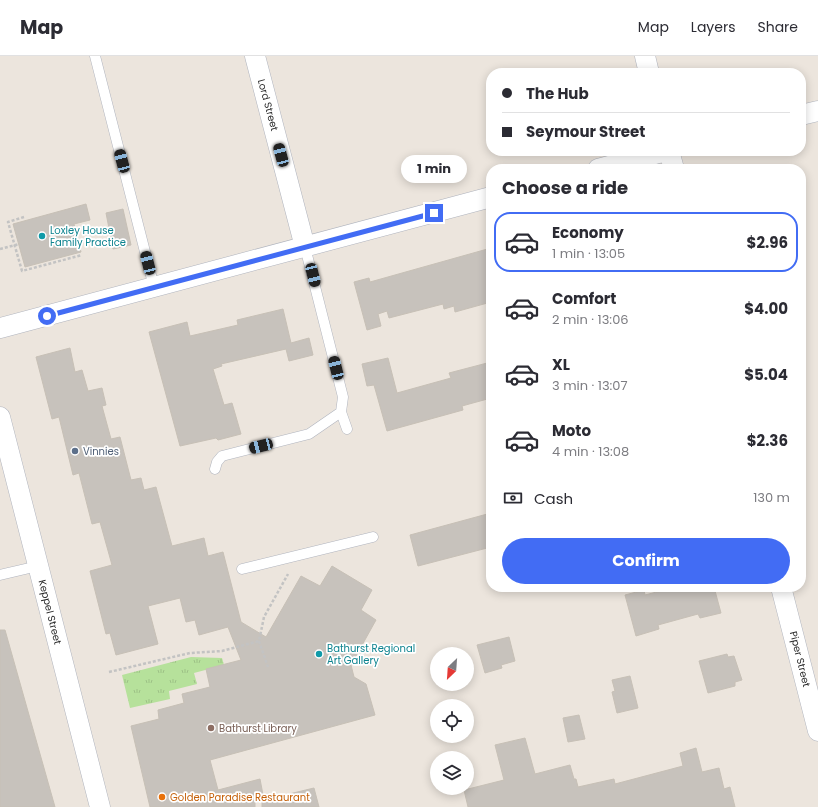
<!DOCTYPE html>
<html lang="en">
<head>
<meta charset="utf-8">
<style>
  :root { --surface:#fff; --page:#f2f2f3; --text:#2b2b33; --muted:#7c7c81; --line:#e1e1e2; --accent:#426cf4 }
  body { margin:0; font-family:Poppins,sans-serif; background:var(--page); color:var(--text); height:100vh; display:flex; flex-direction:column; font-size:15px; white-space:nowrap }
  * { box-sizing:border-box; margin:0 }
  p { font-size:13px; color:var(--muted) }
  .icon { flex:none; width:22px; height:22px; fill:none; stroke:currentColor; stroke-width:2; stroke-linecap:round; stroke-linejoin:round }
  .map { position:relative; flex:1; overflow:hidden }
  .sheet { position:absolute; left:486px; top:108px; width:320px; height:428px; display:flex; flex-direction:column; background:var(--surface); border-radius:16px; box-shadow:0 2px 10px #0003 }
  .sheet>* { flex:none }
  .banner { position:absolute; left:486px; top:12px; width:320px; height:88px; border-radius:16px; box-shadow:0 2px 10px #0003; display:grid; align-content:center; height:88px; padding:0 16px; background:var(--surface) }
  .needle { width:26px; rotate:205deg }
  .controls { position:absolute; left:430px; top:591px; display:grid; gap:8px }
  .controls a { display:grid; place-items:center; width:44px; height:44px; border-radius:50%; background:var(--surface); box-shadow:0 2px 10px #0003; font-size:20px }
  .end { position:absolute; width:18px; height:18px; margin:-9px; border:5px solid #426cf4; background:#fff; box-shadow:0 0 0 2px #fff }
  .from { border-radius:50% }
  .bubble { position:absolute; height:28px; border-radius:14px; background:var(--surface); box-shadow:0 2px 10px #0003; font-size:13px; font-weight:700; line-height:28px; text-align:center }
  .car { position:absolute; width:12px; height:24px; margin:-12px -6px; border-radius:5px; box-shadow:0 0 3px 1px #0007; background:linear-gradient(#222 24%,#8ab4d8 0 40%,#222 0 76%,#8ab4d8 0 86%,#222 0) }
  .banner b { display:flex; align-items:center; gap:14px; height:38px; font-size:15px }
  .banner b+b { border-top:1px solid var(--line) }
  .banner i { width:10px; height:10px; background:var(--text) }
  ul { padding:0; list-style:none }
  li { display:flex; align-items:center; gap:12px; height:60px; margin:0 8px 6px; padding:0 8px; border:2px solid transparent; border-radius:16px }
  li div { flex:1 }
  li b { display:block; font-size:15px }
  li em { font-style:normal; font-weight:700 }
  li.current { border-color:var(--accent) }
  li>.icon { width:36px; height:36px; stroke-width:1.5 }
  h2 { padding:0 16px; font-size:18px; line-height:48px }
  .pay { display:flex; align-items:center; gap:10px; height:44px; padding:0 16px; font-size:15px }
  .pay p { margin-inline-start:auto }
  .button { display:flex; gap:8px; margin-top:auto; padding:8px 16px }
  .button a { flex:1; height:46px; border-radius:24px; background:var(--accent); color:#fff; font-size:16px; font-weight:700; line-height:46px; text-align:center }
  header { display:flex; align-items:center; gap:24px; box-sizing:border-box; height:56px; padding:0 20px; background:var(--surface); border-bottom:1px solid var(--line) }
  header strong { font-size:19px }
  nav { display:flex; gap:22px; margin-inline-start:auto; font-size:14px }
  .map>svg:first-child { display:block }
  .grass { fill:url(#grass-tufts) }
  .building { fill:#c7c2bc; stroke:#c7c0b6 }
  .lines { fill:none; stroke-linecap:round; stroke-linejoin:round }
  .lane-casing { stroke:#b0b4be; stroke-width:11 }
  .street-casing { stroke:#b0b4be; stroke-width:21 }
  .path { stroke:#c3c3c3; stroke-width:2.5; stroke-dasharray:3 2; stroke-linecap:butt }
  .lane { stroke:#fff; stroke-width:10 }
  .street { stroke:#fff; stroke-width:20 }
  .route { stroke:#426cf4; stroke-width:5 }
  .culture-dot { fill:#0f9aa8; stroke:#fff; stroke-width:1.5 }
  .service-dot { fill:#5c6f8a; stroke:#fff; stroke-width:1.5 }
  .education-dot { fill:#8d6e63; stroke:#fff; stroke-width:1.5 }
  .food-dot { fill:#e8710a; stroke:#fff; stroke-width:1.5 }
  .labels { text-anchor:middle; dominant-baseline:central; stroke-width:3.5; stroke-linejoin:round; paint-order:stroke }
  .street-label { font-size:10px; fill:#2a2a2a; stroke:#fff }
  .culture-label { font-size:10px; fill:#0d838f; stroke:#fff; text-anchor:start }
  .service-label { font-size:10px; fill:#4e5e75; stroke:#fff; text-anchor:start }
  .education-label { font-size:10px; fill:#785e54; stroke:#fff; text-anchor:start }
  .food-label { font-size:10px; fill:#c56008; stroke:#fff; text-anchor:start }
</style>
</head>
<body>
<header>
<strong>Map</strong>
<nav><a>Map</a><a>Layers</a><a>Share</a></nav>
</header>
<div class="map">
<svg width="818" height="751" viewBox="0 0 818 751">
  <defs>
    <pattern id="grass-tufts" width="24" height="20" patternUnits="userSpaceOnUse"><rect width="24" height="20" fill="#b6e19b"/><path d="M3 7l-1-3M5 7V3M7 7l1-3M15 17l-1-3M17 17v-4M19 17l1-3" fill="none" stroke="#9dc186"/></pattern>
  </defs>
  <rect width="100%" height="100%" fill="#ece5dd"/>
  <path class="grass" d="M191,601L222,602L224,609L194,617L197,628L169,635L170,643L130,652L122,619Z"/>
  <path class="building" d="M86,148L90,164L74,168L81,196L25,211L13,168Z
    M123,153L131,189L113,193L106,157Z
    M491,192V246L455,256L454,250L444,253L443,248L389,262L387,255L378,258L381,270L367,274L354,226L369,222L370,226Z
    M283,253L291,287L309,282L313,299L289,305L286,293L221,308L222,310L213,313L224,349L232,347L241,378L218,384L216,382L180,390L149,276L187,266L190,280L238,269L237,264Z
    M70,292L75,316L82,314L88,335L102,332L106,349L102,350L111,383L120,381L131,424L141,422L144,434L156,431L172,490L204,482L208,500L223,496L241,566L266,581L301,520L320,530L332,510L372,534L361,554L376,564L351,609L354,621L366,628L375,659L210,704L218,734L260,723L264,744L314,732L319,751H262V745L255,746V751H150L131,670L159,663L158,654L184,647L182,638L210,631L206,613L241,604L228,571L199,579L195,564L186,566L180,542L148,550L158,588L116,599L110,577L106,578L90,515L112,509L100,466L92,468L79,417L73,419L59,361L52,363L36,301Z
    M388,302L397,337L451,322L449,317L491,306V342L462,350L463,354L387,375L374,329L367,330L362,308Z
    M491,457V491L418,510L410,479Z
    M676,531H714L721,557L700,562L698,558L658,569L659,573L636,580L625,539L644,534L645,539Z
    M0,574H5L55,751H0Z
    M509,581L515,605L501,609L502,612L485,617L477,589Z
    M727,598L728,601L734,600L742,624L735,626V630L708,637L699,605Z
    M630,620L638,652L617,657L612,636L615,635L612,624Z
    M579,659L585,683L568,686L563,662Z
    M525,682L535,718L570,709L574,723H576L578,731L614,723L615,728L683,710L680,697L696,692L702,716L719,712L724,733L730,731L735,751H468L464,734L504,724L495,689Z"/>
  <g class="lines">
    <defs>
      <path id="lane" d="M95,0L154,231
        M305,191L343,341L341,356L347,373
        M215,413L217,406L222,400L309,378L341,356
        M242,513L373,481
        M0,519L38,510"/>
      <path id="street" d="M255,0L305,191
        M645,0L649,17
        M801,59L818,55
        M669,95L674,113
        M598,113L666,95
        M0,272L491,141
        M0,361L100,751
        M781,531L818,675"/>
    </defs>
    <use href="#lane" class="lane-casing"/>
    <use href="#street" class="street-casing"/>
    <path class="path" d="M24,161L8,166L22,215L82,199
      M0,193L19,188
      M259,585L268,611
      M109,616L190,597L222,595L259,585L264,561L288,518"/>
    <use href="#lane" class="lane"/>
    <use href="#street" class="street"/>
  </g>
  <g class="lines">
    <path class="route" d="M47,260L434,157"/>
  </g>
  <g class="culture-dot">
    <circle cx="42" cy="180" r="4"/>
    <circle cx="319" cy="598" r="4"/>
  </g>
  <circle class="service-dot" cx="75" cy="395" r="4"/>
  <circle class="education-dot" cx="211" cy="672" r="4"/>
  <circle class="food-dot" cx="162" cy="741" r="4"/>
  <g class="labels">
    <g class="street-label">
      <text transform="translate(268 49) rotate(75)">Lord Street</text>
      <text transform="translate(50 556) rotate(76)">Keppel Street</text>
      <text transform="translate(800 603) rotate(76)">Piper Street</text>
    </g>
    <g class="culture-label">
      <text x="50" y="174">Loxley House<tspan x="50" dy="12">Family Practice</tspan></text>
      <text x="327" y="592">Bathurst Regional<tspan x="327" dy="12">Art Gallery</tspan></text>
    </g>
    <g class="service-label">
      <text x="83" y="395">Vinnies</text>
    </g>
    <g class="education-label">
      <text x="219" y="672">Bathurst Library</text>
    </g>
    <g class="food-label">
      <text x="170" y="741">Golden Paradise Restaurant</text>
    </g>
  </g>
</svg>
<div class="controls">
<a><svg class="needle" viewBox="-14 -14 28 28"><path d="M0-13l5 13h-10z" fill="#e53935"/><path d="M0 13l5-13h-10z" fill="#7c7c81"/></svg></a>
<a><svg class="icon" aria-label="locate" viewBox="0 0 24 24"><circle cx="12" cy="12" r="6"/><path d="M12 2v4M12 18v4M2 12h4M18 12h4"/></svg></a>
<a><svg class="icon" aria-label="layers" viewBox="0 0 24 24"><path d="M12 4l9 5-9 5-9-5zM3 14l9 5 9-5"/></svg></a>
</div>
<i class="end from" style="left:47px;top:260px"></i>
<i class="end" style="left:434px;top:157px"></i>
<div class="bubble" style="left:401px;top:99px;width:66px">1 min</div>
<i class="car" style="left:281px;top:99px;rotate:345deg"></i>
<i class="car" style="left:122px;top:105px;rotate:345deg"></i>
<i class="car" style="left:148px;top:207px;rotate:346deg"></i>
<i class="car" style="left:313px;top:219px;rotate:166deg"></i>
<i class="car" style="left:336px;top:312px;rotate:346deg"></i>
<i class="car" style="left:261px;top:390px;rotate:256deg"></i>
<div class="banner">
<b><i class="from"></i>The Hub</b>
<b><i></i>Seymour Street</b>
</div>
<section class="sheet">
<h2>Choose a ride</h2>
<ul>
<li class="current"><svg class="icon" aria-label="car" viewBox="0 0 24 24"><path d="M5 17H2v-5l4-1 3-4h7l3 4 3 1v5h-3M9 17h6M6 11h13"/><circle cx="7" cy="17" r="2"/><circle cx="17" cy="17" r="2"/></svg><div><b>Economy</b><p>1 min · 13:05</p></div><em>$2.96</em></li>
<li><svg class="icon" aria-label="car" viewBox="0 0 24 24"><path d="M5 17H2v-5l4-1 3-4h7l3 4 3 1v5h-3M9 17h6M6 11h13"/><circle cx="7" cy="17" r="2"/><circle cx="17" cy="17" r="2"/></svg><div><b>Comfort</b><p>2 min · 13:06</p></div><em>$4.00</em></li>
<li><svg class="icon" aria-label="car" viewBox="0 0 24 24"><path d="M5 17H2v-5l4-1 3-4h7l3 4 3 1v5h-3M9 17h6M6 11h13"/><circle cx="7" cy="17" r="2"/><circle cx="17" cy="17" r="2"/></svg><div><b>XL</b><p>3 min · 13:07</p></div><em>$5.04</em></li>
<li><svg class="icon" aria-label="car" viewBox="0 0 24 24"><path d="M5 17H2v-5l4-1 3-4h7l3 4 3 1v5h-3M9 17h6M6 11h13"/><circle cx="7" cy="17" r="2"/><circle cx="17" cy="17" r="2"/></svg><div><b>Moto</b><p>4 min · 13:08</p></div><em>$2.36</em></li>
</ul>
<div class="pay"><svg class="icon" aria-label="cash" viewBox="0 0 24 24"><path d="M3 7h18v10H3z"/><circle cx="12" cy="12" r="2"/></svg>Cash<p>130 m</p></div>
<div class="button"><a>Confirm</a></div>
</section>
</div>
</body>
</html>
